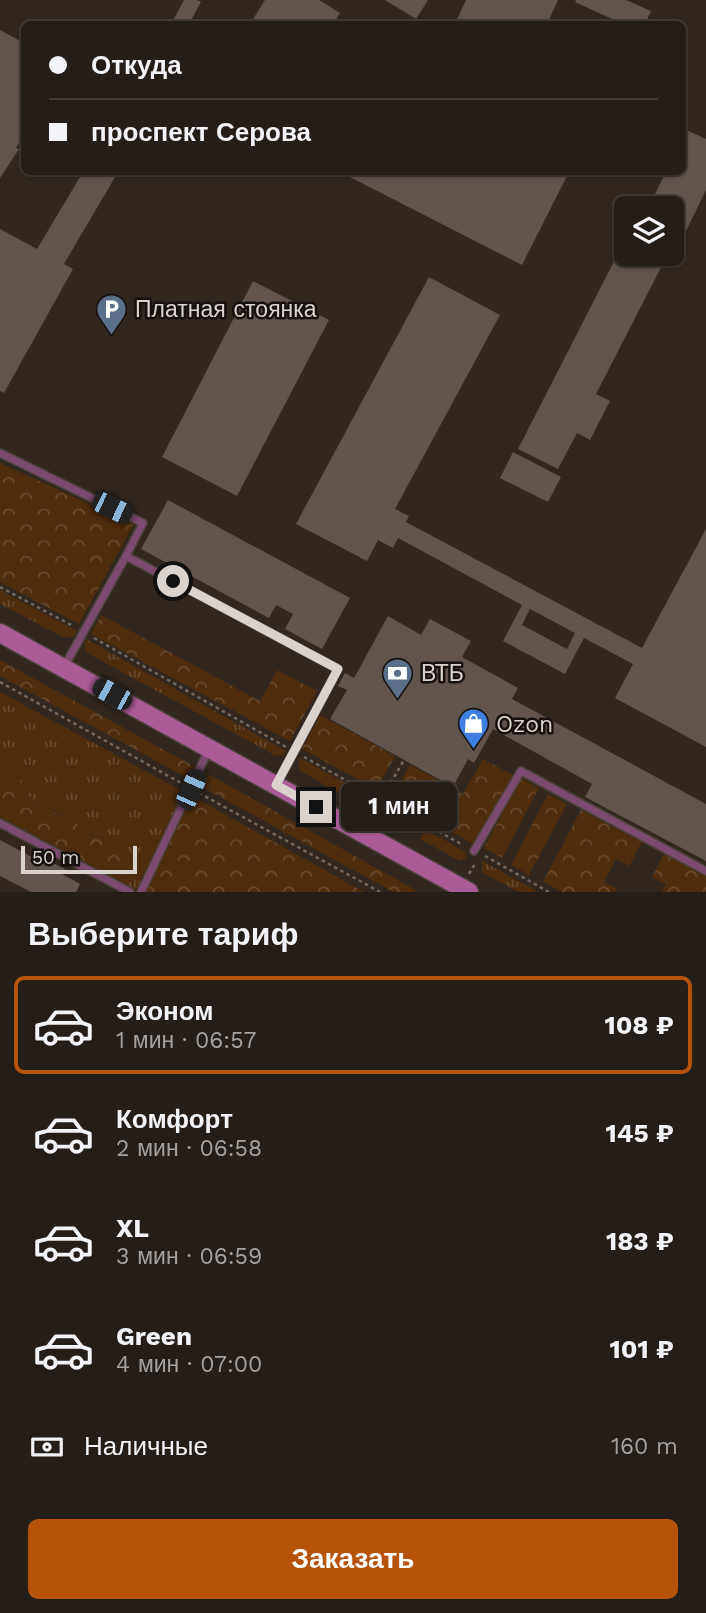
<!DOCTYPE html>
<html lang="ru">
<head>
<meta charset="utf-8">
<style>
  :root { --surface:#251d17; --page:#2d2620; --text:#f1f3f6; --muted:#a3a2a1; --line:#423b36; --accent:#b45309 }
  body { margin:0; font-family:"Work Sans",sans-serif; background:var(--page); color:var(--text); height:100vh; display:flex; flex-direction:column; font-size:26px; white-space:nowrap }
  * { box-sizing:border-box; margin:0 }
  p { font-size:23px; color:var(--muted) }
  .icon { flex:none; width:38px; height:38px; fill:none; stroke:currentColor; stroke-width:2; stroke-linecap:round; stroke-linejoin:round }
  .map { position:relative; height:892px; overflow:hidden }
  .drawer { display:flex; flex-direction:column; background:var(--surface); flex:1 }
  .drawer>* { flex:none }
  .banner { position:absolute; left:21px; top:21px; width:665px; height:154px; border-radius:10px; box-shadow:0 2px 5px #0004,0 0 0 2px var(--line); display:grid; align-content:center; height:154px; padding:0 28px; background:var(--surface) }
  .buttons { position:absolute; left:614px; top:196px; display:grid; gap:14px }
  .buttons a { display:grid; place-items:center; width:70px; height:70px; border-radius:10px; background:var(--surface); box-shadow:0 2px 5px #0004,0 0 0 2px var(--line); font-size:35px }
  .scale { position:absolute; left:21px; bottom:18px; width:116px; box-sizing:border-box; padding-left:7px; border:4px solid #d9d2cd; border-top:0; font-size:19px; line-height:24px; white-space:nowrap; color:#d9d2cd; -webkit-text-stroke:5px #16110e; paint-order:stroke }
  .end { position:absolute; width:32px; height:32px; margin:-16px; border:9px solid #d9d2cd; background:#111; box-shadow:0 0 0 4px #111 }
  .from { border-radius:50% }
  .bubble { position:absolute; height:49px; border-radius:10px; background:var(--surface); box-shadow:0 2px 5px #0004,0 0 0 2px var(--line); font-size:23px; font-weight:700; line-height:49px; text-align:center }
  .car { position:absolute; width:21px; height:42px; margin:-21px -10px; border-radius:9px; box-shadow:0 0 5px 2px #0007; background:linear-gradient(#222 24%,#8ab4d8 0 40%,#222 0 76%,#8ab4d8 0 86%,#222 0) }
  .banner b { display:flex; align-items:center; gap:24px; height:66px; font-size:26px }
  .banner b+b { border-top:2px solid var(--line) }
  .banner i { width:18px; height:18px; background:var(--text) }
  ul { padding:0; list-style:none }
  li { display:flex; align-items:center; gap:21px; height:98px; margin:0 14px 10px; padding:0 14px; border:4px solid transparent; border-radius:10px }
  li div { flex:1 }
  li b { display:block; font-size:26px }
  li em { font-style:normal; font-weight:700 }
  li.current { border-color:var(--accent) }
  li>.icon { width:63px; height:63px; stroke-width:1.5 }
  h2 { padding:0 28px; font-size:32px; line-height:84px }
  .pay { display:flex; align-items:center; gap:18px; height:77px; padding:0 28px; font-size:26px }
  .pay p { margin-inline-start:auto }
  .action { display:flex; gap:14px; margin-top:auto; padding:14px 28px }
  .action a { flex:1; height:80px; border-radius:10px; background:var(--accent); color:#fff; font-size:28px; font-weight:700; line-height:80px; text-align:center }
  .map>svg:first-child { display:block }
  .grass { fill:url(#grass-tufts) }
  .forest { fill:url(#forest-crowns) }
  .building { fill:#61554d; fill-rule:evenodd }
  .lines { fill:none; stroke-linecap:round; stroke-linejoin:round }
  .service-casing { stroke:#4c423b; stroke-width:10 }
  .secondary-casing { stroke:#4c423b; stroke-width:21 }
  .path { stroke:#706760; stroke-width:2.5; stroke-dasharray:3.5 3.5; stroke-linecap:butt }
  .service { stroke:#7c4b6f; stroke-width:7 }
  .secondary { stroke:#aa5c96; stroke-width:18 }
  .route { stroke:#d9d2cd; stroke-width:9 }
  .labels { text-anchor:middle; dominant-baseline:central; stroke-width:5; stroke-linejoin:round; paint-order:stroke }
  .poi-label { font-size:23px; fill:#d9d2cd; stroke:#16110e; text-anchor:start }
</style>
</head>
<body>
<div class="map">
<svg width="706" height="892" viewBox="0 0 706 892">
  <defs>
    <pattern id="grass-tufts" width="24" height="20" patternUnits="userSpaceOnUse" patternTransform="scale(1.75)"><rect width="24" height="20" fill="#4f2c0c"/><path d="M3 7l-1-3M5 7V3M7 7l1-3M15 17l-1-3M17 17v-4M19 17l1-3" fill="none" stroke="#684a2e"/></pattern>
    <pattern id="forest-crowns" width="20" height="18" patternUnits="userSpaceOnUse" patternTransform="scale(1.75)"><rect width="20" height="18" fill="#4f2c0c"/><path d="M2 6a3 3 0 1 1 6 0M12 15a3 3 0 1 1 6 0" fill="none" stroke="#684a2e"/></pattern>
  </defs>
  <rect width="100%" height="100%" fill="#31271f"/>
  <path class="grass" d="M0,590L77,631C74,638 70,638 63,637L0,604Z
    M86,639L286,751L283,755L276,756L87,653L85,647Z
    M0,692L186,793L136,890L124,883L126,877L103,838C81,836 64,815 45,804C40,800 35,802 30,797C24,791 22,779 18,771L0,767Z
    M300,758L372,798L367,808L300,771L298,766Z
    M425,829L464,851L466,855L465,859L460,861L420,839Z
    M482,861L539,892H518L482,872Z"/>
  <path class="forest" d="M0,463L134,524L79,624L0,582Z
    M101,615L260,701L277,670L317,691L290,741L91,634Z
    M0,660L197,768L191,780L0,676Z
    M320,715L395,756L376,789L302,749Z
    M483,759L513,775L475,845L391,798L410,765L463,794Z
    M0,766L18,771L27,794L35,801L44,802L56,813L79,826L91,836L115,841L126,847L127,867L124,883L0,817Z
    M203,771L419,892H393L197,784Z
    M521,778L539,788L502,858L484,848Z
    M548,794L567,804L529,875L511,865Z
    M192,796L364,892H146Z
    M581,810L642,842L629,866L616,859L604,882L617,889L616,892H562L543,882Z
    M664,854L706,876V892H662L666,884L652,877Z"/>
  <path class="building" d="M184,0H197L201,2L189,24H171Z
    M265,0H319L340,13L333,24H250Z
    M385,0H428L416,19Z
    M466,0H558L547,24H455Z
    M576,0H626L651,11L645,24H623L575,2Z
    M0,30L24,43V133L16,148L19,149L0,178Z
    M682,128L706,139V190L686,231L672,225V208H648L666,172H682Z
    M83,172H118L64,264L73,269L4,393L0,391V229L37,249Z
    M340,172H569L522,265Z
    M626,238V254H668L596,394L610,401L590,440L577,433L558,469L518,449Z
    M429,277L500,315L395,509L409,516L406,522L642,648L706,529V747L615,698L633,664L584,638L565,674L503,641L522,605L398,538L393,548L378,540L367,561L296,524ZM530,609L575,633L567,649L522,625Z
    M253,281L329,320L237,496L162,457Z
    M513,452L561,477L548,502L500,478Z
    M168,500L350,598L322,649L285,629L293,614L276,605L269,618L141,549Z
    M388,616L421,635L430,619L471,641L462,657L518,688L512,699L706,804V861L585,797L592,784L493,729L474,763L468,759L453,787L330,719L347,690L338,686L345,673L354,678Z
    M0,840L32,857L34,853L65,869L62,874L80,884L76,892H31L0,876Z"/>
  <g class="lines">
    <defs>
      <path id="service" d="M0,453L143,523L126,556L338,669L277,784
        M64,667L126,556
        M0,823L130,892
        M474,851L521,771L706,871
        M141,892L209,749"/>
      <path id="secondary" d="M0,633L469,892"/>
    </defs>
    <use href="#service" class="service-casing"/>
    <use href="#secondary" class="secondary-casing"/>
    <path class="path" d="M0,587L73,626
      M94,638L286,747
      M0,682L181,783
      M304,757L463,845
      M199,793L380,892
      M380,801L404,760
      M485,856L549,892
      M469,874L476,862"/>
    <use href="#service" class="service"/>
    <use href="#secondary" class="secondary"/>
  </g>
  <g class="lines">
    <path class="route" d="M173,581L338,669L276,785L316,807"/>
  </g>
  <defs>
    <symbol id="parking-pin" viewBox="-11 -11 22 30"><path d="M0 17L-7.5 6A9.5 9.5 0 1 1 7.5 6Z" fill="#5c6f8a" stroke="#16110e"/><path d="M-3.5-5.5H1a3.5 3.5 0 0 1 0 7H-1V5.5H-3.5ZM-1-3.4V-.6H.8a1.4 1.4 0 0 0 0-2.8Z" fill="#fff"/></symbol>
    <symbol id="bank-pin" viewBox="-11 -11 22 30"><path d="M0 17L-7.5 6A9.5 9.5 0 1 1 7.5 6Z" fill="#5c6f8a" stroke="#16110e"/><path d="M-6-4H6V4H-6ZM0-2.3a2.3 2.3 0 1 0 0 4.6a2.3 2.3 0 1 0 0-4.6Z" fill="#fff"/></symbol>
    <symbol id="shop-pin" viewBox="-11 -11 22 30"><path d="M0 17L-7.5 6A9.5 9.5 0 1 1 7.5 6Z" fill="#3f7fe0" stroke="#16110e"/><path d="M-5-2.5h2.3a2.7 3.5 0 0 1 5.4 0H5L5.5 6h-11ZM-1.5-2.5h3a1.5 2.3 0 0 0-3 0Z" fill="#fff"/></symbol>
  </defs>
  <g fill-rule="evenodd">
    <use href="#parking-pin" x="94" y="292" width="35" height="47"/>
    <use href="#bank-pin" x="380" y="656" width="35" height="47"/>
    <use href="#shop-pin" x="456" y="706" width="35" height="47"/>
  </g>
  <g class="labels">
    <g class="poi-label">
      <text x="135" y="309">Платная стоянка</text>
      <text x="421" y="673">ВТБ</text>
      <text x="496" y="724">Ozon</text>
    </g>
  </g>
</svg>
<div class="buttons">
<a><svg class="icon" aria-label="layers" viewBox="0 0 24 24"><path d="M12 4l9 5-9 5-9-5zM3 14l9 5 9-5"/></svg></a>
</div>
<div class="scale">50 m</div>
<i class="end from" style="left:173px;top:581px"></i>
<i class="end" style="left:316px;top:807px"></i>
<div class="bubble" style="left:341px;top:782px;width:116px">1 мин</div>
<i class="car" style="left:112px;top:508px;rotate:116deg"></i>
<i class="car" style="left:112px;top:694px;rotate:299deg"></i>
<i class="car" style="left:191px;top:789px;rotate:24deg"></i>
<div class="banner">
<b><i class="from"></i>Откуда</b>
<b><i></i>проспект Серова</b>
</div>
</div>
<section class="drawer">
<h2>Выберите тариф</h2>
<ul>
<li class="current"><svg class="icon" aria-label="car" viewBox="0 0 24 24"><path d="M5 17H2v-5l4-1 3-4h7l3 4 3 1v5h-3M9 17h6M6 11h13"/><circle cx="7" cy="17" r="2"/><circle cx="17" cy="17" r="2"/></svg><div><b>Эконом</b><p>1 мин · 06:57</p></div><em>108 ₽</em></li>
<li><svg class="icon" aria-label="car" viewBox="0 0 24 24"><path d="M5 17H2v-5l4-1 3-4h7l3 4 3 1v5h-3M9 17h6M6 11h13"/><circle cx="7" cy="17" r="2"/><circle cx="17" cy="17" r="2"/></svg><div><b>Комфорт</b><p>2 мин · 06:58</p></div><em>145 ₽</em></li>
<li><svg class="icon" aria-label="car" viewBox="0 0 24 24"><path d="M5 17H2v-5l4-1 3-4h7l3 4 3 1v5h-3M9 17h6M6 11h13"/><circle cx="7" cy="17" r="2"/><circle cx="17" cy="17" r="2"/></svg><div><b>XL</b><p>3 мин · 06:59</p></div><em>183 ₽</em></li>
<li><svg class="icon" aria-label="car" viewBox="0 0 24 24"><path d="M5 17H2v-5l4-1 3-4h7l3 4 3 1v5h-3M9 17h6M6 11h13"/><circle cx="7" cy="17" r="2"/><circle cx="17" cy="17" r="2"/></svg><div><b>Green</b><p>4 мин · 07:00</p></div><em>101 ₽</em></li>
</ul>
<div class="pay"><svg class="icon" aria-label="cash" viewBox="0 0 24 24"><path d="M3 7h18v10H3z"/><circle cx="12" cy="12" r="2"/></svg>Наличные<p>160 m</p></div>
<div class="action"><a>Заказать</a></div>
</section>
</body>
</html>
